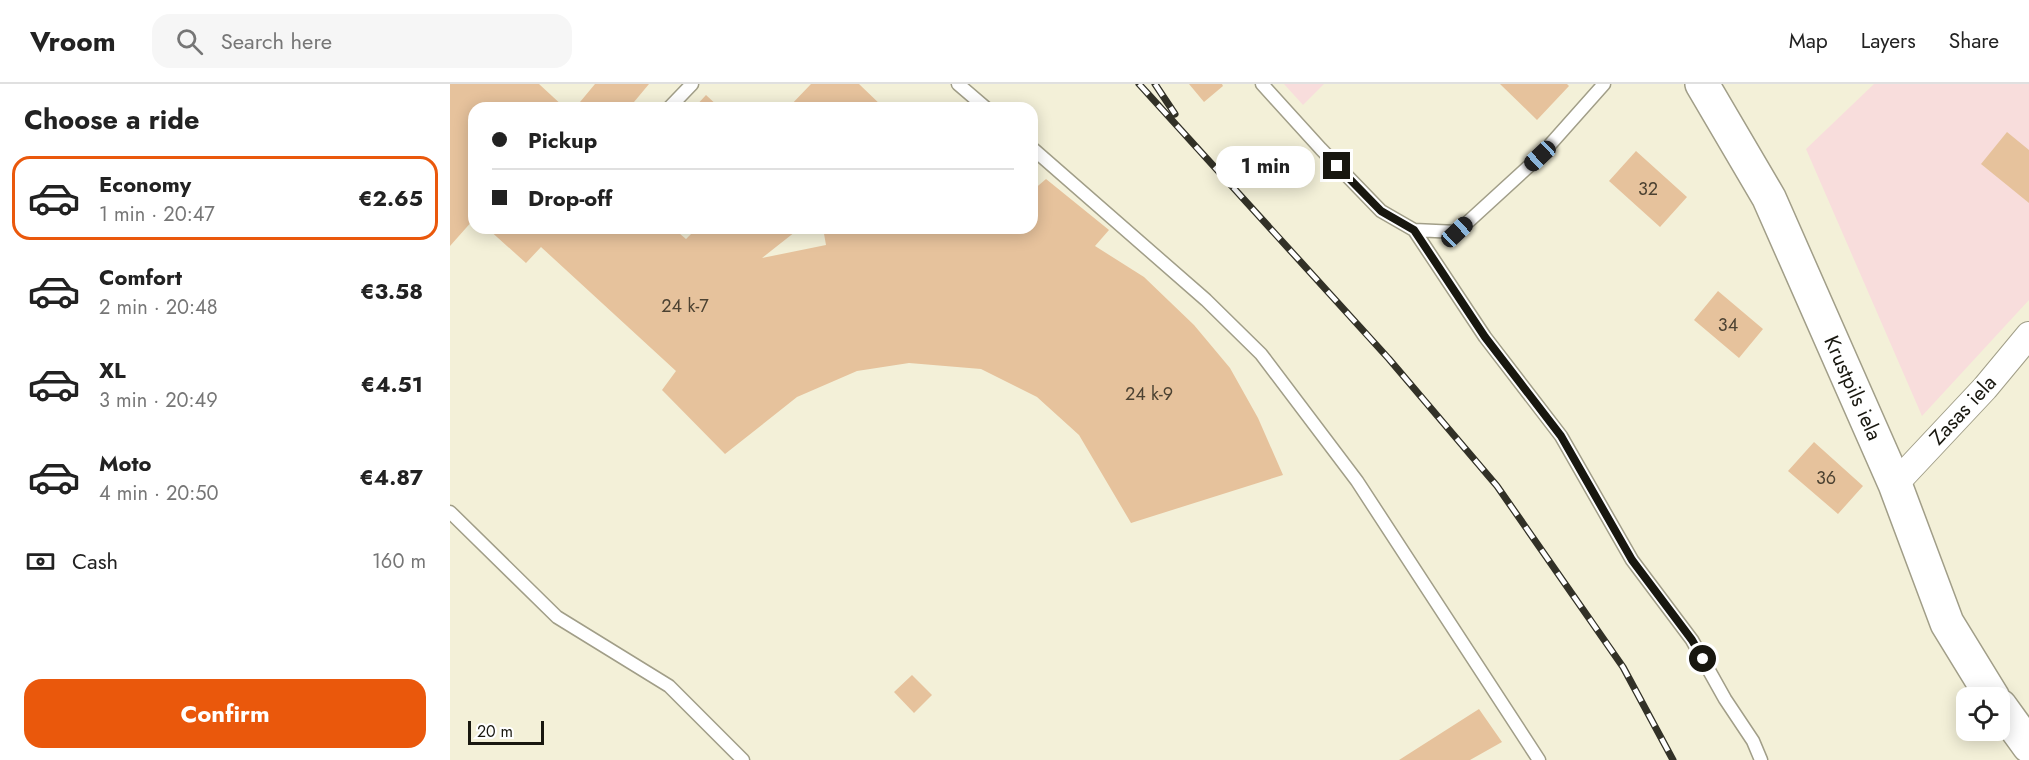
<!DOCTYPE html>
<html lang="en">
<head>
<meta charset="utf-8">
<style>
  :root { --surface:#fff; --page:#f6f6f6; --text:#222; --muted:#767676; --line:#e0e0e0; --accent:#ea580c }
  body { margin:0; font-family:Jost,sans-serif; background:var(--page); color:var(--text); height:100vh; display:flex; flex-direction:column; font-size:22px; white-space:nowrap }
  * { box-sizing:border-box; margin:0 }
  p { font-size:20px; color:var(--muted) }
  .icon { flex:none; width:33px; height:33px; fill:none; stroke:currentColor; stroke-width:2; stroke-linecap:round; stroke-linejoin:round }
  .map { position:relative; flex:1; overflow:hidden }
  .drawer { display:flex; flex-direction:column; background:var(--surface); width:450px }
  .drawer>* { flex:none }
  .banner { position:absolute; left:18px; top:18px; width:570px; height:132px; border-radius:18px; box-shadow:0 3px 15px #0003; display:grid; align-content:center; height:132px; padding:0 24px; background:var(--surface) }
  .controls { position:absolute; left:1506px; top:603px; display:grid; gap:12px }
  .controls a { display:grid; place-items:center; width:54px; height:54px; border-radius:12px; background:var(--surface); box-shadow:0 3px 15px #0003; font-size:30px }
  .scale { position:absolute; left:18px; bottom:15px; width:76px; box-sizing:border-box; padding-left:6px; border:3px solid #18170f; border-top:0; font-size:16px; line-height:21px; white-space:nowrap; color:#18170f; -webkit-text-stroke:4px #fff; paint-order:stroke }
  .end { position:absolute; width:27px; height:27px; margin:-14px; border:8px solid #18170f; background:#fff; box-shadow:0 0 0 3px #fff }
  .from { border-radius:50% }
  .bubble { position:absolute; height:42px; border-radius:18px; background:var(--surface); box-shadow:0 3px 15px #0003; font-size:20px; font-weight:700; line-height:42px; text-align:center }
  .car { position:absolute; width:18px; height:36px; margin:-18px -9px; border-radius:8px; box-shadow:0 0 4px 2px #0007; background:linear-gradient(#222 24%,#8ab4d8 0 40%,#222 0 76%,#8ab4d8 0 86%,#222 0) }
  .banner b { display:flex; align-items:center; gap:21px; height:57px; font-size:22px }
  .banner b+b { border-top:2px solid var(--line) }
  .banner i { width:15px; height:15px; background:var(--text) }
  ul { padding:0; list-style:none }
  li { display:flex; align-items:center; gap:18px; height:84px; margin:0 12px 9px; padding:0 12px; border:3px solid transparent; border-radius:18px }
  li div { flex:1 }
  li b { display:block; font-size:22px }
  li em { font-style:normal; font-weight:700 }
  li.active { border-color:var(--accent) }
  li>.icon { width:54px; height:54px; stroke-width:1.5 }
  h2 { padding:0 24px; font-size:27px; line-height:72px }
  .pay { display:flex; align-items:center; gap:15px; height:66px; padding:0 24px; font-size:22px }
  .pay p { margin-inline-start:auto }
  .action { display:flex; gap:12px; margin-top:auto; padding:12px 24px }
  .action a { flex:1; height:69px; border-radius:18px; background:var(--accent); color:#fff; font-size:24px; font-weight:700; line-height:69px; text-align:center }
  header { display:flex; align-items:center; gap:36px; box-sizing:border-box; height:84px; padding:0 30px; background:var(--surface); border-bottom:2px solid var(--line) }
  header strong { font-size:28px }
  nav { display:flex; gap:33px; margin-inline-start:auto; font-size:21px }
  .search { width:420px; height:54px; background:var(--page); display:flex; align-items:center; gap:15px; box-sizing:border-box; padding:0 21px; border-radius:18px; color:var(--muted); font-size:22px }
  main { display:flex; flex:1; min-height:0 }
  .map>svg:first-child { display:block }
  .industrial { fill:#f8dddc }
  .building { fill:#e6c29c }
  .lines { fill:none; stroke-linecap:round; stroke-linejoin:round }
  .service-casing { stroke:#a19e88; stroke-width:15 }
  .minor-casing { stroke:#a19e88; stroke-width:28 }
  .secondary-casing { stroke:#a19e88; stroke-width:36 }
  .service { stroke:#fff; stroke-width:12 }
  .minor { stroke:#fff; stroke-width:26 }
  .secondary { stroke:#fff; stroke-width:33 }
  .rail-casing { stroke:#323127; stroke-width:7 }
  .rail { stroke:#fff; stroke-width:4.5; stroke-dasharray:14; stroke-linecap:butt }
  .route { stroke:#18170f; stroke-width:8 }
  .labels { text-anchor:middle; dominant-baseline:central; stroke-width:5; stroke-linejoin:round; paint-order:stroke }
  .number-label { font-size:18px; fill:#4c4232 }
  .street-label { font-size:21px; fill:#18170f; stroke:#fff }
</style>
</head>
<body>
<header>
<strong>Vroom</strong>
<div class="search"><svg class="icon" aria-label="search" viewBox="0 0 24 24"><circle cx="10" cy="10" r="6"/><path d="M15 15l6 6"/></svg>Search here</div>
<nav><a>Map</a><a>Layers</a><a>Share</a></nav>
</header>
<main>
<section class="drawer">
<h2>Choose a ride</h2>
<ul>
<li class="active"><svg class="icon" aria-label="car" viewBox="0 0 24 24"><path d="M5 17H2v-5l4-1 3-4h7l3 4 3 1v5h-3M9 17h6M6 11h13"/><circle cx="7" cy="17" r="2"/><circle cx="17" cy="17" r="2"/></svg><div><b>Economy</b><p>1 min · 20:47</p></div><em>€2.65</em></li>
<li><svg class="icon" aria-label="car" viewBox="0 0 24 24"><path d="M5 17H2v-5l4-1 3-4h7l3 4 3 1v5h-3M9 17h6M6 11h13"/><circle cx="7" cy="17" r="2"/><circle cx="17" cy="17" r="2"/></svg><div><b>Comfort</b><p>2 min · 20:48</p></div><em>€3.58</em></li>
<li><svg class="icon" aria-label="car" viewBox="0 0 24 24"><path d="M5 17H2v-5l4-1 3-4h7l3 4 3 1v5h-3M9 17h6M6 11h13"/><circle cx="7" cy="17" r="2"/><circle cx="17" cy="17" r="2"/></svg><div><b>XL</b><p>3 min · 20:49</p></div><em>€4.51</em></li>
<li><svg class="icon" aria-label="car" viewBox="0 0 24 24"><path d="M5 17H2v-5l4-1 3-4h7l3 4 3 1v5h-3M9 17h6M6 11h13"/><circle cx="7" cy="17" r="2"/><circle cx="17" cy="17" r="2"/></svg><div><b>Moto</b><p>4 min · 20:50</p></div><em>€4.87</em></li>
</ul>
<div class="pay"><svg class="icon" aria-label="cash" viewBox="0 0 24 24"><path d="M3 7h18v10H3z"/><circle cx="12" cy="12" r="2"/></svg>Cash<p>160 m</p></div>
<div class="action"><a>Confirm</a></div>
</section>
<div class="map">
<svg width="1579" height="676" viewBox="0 0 1579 676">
  <rect width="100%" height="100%" fill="#f3f0d8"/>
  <path class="industrial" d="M834,0H874L853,21Z
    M1424,0H1579V216L1472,332L1356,65Z"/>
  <path class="building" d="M0,0H89L115,24H24V135L0,162Z
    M145,0H199L179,24H125Z
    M361,0H409L434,24H338Z
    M739,0H772L773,2L754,18Z
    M1050,0H1117L1119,2L1087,36Z
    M256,11L270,24H244Z
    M1557,48L1579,66V119L1531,80Z
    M1186,67L1237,113L1210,143L1159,97Z
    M596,95L659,146L645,162L694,193L744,241L780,284L808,334L833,391L681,439L629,351L587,313L531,285L459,279L407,287L347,313L275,370L212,306L226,287L91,163L76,179L37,144H223L236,155L247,144H350L312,174L376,161L373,144H582V107Z
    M1268,207L1313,245L1289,274L1244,236Z
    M1364,358L1413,402L1388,430L1338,387Z
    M462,591L482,611L464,629L444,608Z
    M1029,625L1052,658L1020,676H949Z"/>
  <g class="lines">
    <defs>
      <path id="service" d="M508,0L536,24
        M812,0L871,65L931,127L964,146L1007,148L1090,72L1154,0
        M219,24L242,0
        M582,64L756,216L811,270L907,397L1089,676
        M964,146L1035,253L1111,352L1182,476L1242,556L1275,615L1303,657L1311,676
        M0,428L107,533L219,602L293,676"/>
      <path id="minor" d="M1445,400L1535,304L1579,251"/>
      <path id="secondary" d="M1252,0L1319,114L1445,400L1497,539L1543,614
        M1550,622L1579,662"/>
    </defs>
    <use href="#service" class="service-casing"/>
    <use href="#minor" class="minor-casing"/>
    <use href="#secondary" class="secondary-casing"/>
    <use href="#service" class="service"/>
    <use href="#minor" class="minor"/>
    <use href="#secondary" class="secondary"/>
    <defs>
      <path id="rail" d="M689,0L939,275L1047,402L1173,583L1223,676
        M705,0L725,30"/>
    </defs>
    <use href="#rail" class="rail-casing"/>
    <use href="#rail" class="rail"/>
  </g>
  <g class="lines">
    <path class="route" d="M887,82L931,127L964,146L1035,253L1111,352L1182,476L1242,556L1253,575"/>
  </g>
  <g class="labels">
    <g class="number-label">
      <text x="1198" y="105">32</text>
      <text x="235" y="222">24 k-7</text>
      <text x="1278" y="241">34</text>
      <text x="699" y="310">24 k-9</text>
      <text x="1376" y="394">36</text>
    </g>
    <g class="street-label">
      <text transform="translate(1403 304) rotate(66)">Krustpils iela</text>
      <text transform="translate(1513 326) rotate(-47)">Zasas iela</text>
    </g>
  </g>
</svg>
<div class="controls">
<a><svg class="icon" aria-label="locate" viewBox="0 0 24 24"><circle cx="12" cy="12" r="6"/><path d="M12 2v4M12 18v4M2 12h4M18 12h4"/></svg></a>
</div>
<div class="scale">20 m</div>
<i class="end from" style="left:1253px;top:575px"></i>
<i class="end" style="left:887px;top:82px"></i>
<div class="bubble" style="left:766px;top:62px;width:99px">1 min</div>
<i class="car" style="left:1090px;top:72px;rotate:227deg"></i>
<i class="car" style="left:1007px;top:148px;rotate:47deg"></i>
<div class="banner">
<b><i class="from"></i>Pickup</b>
<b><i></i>Drop-off</b>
</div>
</div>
</main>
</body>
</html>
